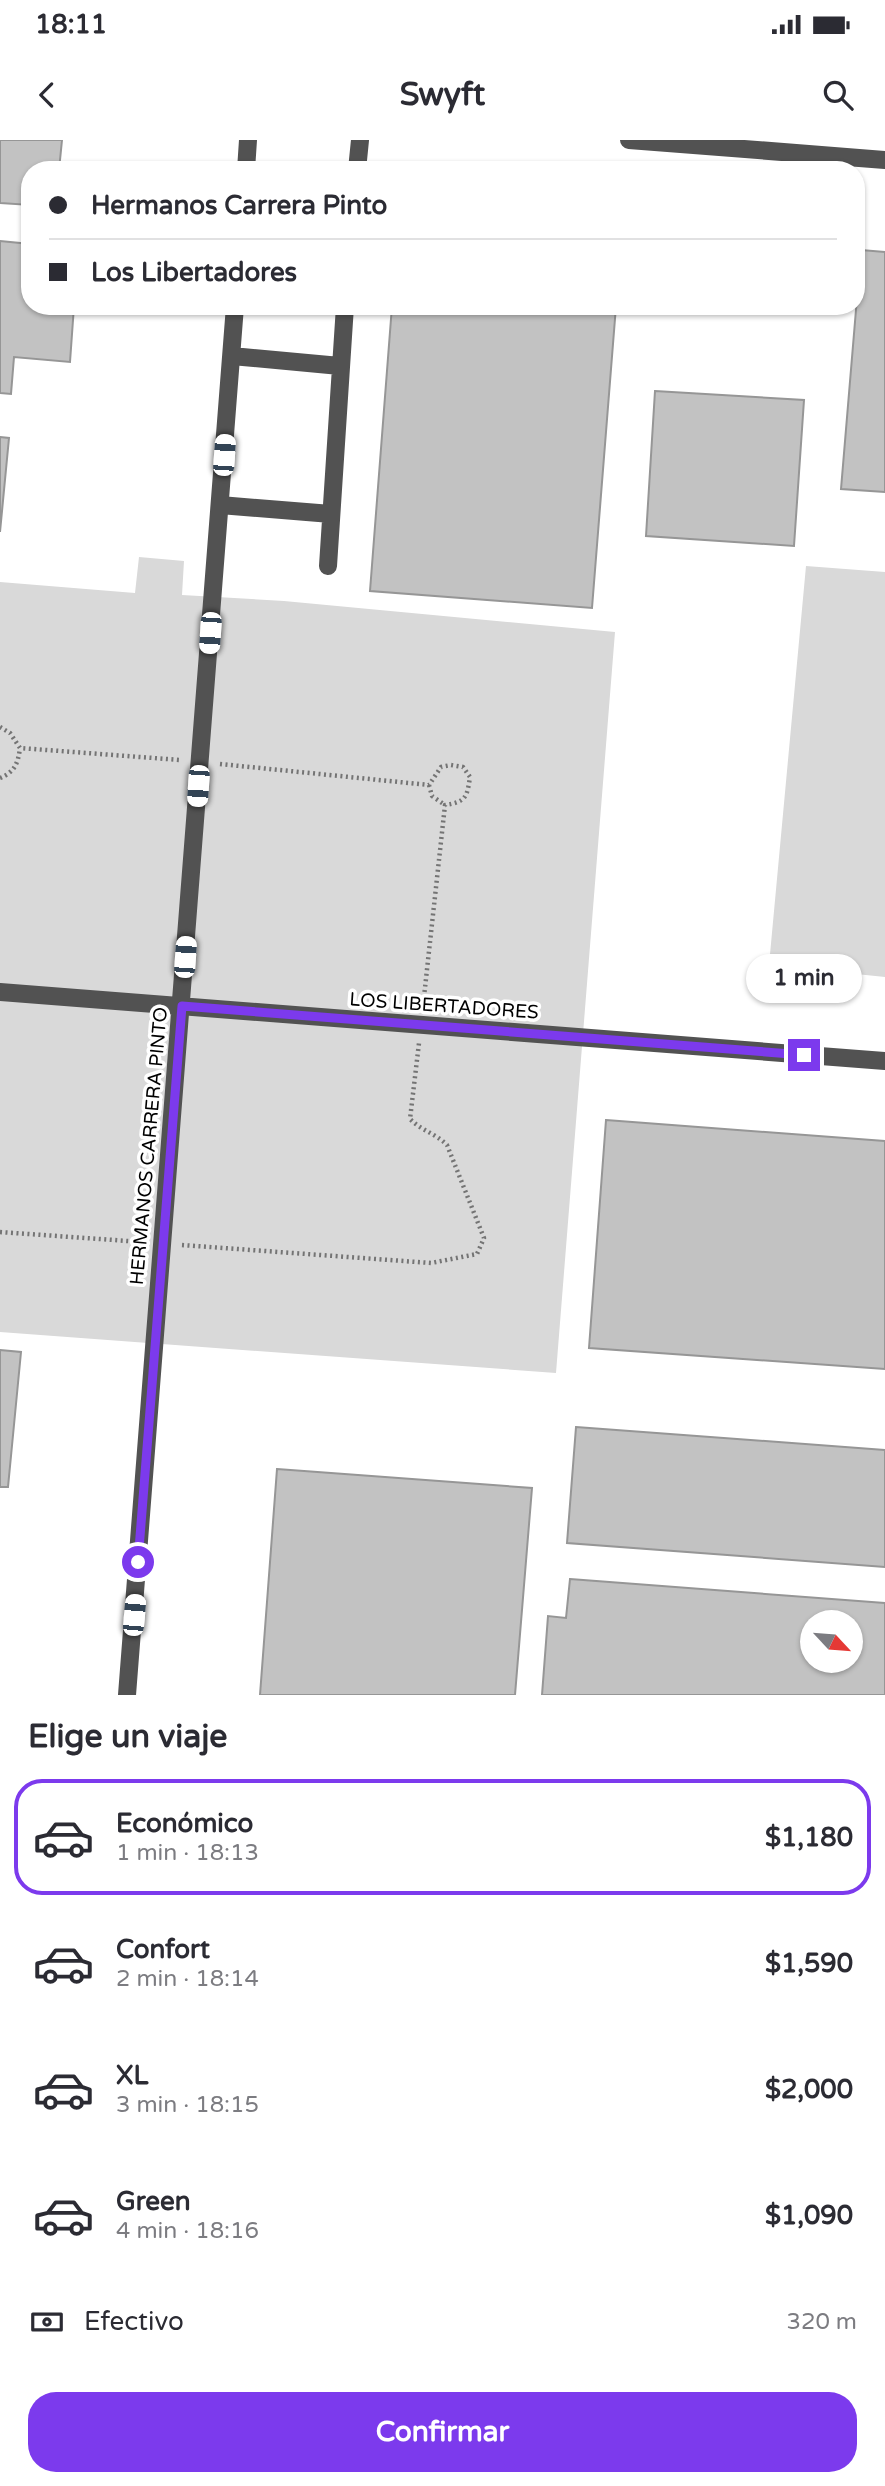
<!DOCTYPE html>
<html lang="es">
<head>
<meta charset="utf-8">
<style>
  :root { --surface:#fff; --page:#f2f2f3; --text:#2b2b33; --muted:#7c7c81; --line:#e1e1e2; --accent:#7c3aed }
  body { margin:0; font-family:"Varela Round",sans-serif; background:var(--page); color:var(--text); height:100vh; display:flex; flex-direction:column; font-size:26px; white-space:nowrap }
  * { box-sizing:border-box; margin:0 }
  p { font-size:23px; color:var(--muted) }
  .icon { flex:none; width:38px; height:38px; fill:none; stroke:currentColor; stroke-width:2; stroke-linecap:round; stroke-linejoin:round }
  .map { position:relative; height:1555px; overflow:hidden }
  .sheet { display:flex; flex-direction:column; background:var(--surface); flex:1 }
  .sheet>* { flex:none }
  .hud { position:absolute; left:21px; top:21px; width:844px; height:154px; border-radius:28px; box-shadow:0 2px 5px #0004; display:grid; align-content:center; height:154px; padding:0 28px; background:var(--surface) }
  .needle { width:46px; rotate:116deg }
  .fabs { position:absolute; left:800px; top:1470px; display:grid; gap:14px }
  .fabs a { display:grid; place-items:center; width:63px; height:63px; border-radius:50%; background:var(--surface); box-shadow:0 2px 5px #0004; font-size:35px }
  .end { position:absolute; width:32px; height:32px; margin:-16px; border:9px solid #7c3aed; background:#fff; box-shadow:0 0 0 4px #fff }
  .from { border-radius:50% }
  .bubble { position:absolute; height:49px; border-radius:24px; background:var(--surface); box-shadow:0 2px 5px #0004; font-size:23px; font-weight:700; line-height:49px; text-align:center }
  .car { position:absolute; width:21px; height:42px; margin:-21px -10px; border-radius:9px; box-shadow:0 0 5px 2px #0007; background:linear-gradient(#fff 24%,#345 0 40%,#fff 0 76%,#345 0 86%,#fff 0) }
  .hud b { display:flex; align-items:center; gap:24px; height:66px; font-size:26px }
  .hud b+b { border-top:2px solid var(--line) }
  .hud i { width:18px; height:18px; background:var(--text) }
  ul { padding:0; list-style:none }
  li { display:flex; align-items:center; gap:21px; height:116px; margin:0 14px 10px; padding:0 14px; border:4px solid transparent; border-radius:28px }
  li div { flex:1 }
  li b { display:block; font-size:26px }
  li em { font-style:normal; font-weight:700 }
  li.on { border-color:var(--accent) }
  li>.icon { width:63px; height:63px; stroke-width:1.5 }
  h2 { padding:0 28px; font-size:32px; line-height:84px }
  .pay { display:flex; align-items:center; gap:18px; height:77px; padding:0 28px; font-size:26px }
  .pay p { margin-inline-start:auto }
  .primary-button { display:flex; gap:14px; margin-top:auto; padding:14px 28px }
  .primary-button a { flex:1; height:80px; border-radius:28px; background:var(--accent); color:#fff; font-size:28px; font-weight:700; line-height:80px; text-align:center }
  .status { display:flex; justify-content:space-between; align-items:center; height:49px; padding:0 35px; background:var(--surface); direction:ltr }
  .status svg { height:19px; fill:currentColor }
  header { display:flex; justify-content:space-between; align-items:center; height:91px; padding:0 28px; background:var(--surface); font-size:32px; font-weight:700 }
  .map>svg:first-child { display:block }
  .green { fill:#d9d9d9 }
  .building { fill:#c2c2c2; stroke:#969696; stroke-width:2; fill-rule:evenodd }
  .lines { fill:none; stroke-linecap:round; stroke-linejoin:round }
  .path { stroke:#747474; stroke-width:4.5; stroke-dasharray:2 3.5; stroke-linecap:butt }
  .minor { stroke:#525252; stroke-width:18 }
  .route { stroke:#7c3aed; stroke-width:9 }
  .labels { text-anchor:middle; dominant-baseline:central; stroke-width:7; stroke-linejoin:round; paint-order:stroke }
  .street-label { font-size:19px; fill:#000; stroke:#fff }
</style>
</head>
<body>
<div class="status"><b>18:11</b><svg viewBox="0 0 49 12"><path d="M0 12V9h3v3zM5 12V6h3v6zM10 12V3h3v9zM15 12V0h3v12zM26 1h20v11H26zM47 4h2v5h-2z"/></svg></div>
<header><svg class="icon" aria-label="back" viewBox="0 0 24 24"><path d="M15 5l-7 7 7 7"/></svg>Swyft<svg class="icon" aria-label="search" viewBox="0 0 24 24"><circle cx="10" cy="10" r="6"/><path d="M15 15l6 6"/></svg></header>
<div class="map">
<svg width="885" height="1555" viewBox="0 0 885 1555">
  <rect width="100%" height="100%" fill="#fff"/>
  <path class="green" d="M139,417L184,421L182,455L284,461L615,492L556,1233L0,1192V442L135,453Z
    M806,426L885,432V837L769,825Z"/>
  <path class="building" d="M0,0H62L59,30H30V65L0,63Z
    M0,101L30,104V166H74L70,222L14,217L11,254L0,253Z
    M861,110L885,112V352L841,349Z
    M392,166H616L592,468L370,451Z
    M655,251L804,260L794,406L646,396Z
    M0,297L9,298L0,392Z
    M606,980L885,1001V1229L589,1208Z
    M0,1210L21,1212L8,1347H0Z
    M576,1287L885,1310V1427L567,1403Z
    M277,1329L532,1348L515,1555H260Z
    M570,1439L885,1463V1555H542L548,1476L566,1478ZM812,1482H850V1521H812Z"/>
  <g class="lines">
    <path class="path" d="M0,587L10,593L20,608L180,620
      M220,624L429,645L441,627L451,625L463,627L470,637C467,657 466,662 445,665L423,866
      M0,638C15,632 18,623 20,608
      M429,645L432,656L445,665
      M0,1092L142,1102
      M182,1105L431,1123L477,1114L484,1098L447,1005C435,993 422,991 410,979L419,903"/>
    <path class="minor" d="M629,0L885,20
      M246,30L248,0
      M357,30L360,0
      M232,216L340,226
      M220,365L331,374
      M328,426L345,166
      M0,852L885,921
      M127,1555L235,166"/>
  </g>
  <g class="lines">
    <path class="route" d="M138,1422L182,866L804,915"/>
  </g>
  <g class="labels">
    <g class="street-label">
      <text transform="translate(444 866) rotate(4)">LOS LIBERTADORES</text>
      <text transform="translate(149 1006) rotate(-85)">HERMANOS CARRERA PINTO</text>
    </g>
  </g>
</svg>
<div class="fabs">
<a><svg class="needle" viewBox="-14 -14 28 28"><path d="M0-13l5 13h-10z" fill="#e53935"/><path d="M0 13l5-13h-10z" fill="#7c7c81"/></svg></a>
</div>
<i class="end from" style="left:138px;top:1422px"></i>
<i class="end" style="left:804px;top:915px"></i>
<div class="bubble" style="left:746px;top:814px;width:116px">1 min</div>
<i class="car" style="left:224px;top:315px;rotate:4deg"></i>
<i class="car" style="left:210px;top:493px;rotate:184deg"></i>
<i class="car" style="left:198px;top:646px;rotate:184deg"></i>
<i class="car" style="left:185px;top:817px;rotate:4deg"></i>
<i class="car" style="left:134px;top:1475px;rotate:5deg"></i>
<div class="hud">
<b><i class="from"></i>Hermanos Carrera Pinto</b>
<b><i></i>Los Libertadores</b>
</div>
</div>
<section class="sheet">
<h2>Elige un viaje</h2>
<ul>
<li class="on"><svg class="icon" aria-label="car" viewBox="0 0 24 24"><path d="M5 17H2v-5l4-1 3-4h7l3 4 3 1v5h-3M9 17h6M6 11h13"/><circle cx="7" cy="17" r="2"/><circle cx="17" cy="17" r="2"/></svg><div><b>Económico</b><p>1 min · 18:13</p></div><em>$1,180</em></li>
<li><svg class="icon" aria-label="car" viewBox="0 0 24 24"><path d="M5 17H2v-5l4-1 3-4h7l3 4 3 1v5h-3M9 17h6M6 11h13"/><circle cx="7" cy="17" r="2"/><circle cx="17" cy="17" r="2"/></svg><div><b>Confort</b><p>2 min · 18:14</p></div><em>$1,590</em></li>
<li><svg class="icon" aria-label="car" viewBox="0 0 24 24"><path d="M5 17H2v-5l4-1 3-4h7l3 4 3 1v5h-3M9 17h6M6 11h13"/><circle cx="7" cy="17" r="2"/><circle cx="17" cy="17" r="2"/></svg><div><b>XL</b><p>3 min · 18:15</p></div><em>$2,000</em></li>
<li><svg class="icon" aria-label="car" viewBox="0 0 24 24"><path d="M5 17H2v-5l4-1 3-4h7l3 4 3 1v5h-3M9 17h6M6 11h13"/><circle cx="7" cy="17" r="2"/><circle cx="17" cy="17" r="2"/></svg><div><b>Green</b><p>4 min · 18:16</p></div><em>$1,090</em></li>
</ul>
<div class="pay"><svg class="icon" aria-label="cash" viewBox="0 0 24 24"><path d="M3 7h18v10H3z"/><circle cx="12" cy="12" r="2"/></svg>Efectivo<p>320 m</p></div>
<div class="primary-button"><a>Confirmar</a></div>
</section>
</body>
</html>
